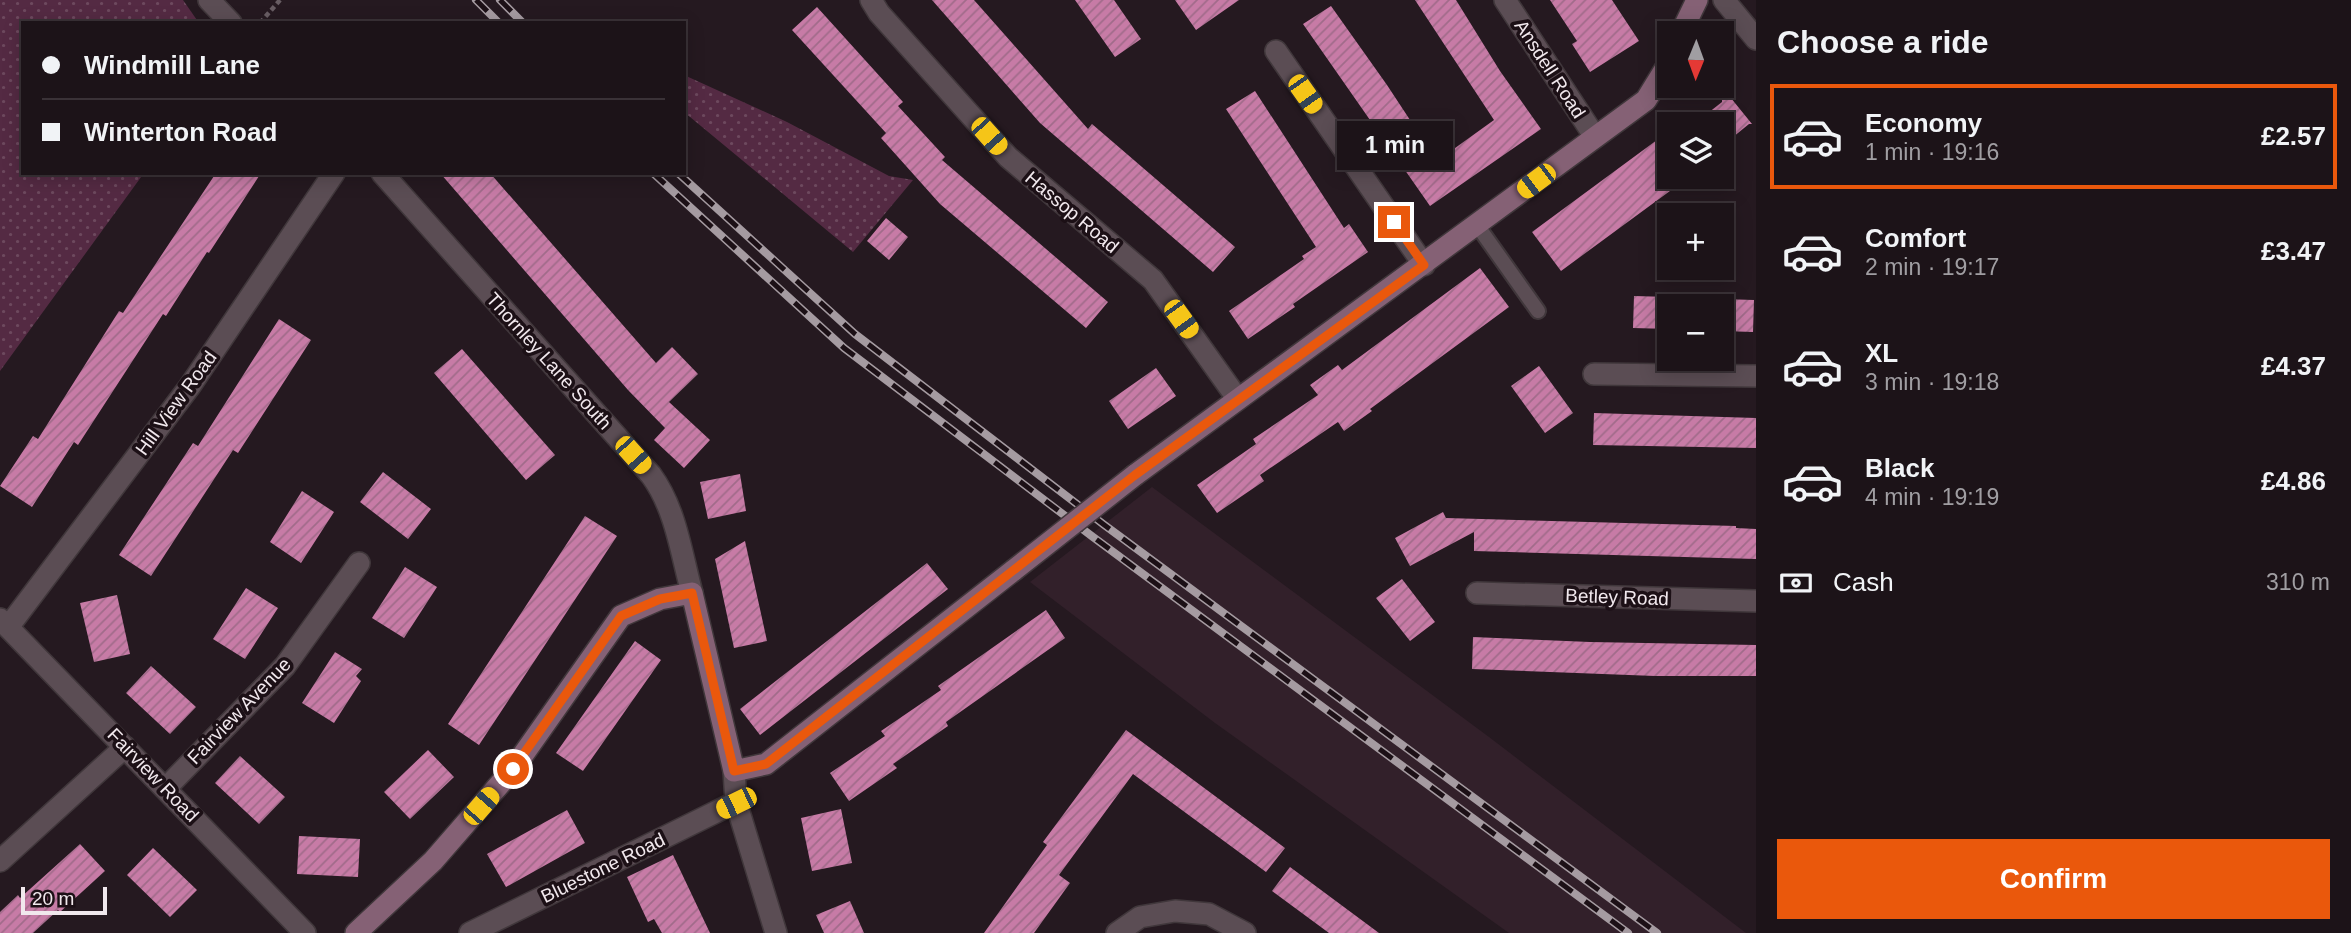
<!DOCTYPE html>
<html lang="en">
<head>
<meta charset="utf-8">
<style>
  :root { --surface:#1c1318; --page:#292025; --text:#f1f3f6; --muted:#a09ea2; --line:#3a3237; --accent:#ea580c }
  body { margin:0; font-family:Helvetica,sans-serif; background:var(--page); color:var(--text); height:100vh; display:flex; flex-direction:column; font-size:26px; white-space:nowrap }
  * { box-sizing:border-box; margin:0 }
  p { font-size:23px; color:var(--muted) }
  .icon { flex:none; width:38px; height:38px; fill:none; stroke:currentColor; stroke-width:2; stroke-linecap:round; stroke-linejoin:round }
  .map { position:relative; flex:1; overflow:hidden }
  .drawer { display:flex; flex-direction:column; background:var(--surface); width:595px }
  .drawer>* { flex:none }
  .hud { position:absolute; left:21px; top:21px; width:665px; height:154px; border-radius:0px; box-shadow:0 4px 18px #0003,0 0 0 2px var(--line); display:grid; align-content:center; height:154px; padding:0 21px; background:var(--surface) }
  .needle { width:46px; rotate:181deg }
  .tools { position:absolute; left:1657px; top:21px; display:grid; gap:14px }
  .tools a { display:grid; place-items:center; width:77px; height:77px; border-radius:0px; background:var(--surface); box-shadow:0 4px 18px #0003,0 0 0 2px var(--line); font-size:35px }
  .scale { position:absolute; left:21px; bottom:18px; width:86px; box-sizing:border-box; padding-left:7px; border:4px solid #f1e8ed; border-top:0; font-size:19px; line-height:24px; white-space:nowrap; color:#f1e8ed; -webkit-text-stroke:5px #1c1016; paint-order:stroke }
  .end { position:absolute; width:32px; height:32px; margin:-16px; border:9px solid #ea580c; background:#fff; box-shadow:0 0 0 4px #fff }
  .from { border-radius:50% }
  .bubble { position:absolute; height:49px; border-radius:0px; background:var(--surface); box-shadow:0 4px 18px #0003,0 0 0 2px var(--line); font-size:23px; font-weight:800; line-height:49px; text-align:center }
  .car { position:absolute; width:21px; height:42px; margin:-21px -10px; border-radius:9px; box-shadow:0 0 5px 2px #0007; background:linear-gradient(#f5c518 24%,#345 0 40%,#f5c518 0 76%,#345 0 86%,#f5c518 0) }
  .hud b { display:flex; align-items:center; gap:24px; height:66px; font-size:26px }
  .hud b+b { border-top:2px solid var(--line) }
  .hud i { width:18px; height:18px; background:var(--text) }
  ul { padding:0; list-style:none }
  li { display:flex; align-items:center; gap:21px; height:105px; margin:0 14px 10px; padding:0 7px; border:4px solid transparent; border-radius:0px }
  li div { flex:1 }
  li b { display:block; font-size:26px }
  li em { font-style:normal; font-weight:800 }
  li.active { border-color:var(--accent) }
  li>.icon { width:63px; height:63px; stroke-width:1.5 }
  h2 { padding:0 21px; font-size:32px; line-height:84px }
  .pay { display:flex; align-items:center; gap:18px; height:77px; padding:0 21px; font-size:26px }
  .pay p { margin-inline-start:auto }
  .cta { display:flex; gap:14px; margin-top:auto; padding:14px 21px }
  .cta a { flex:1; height:80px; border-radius:0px; background:var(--accent); color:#fff; font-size:28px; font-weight:800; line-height:80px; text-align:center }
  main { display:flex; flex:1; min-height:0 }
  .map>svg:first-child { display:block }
  .built { fill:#32202a }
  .grass { fill:url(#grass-dots) }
  .building { fill:url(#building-hatch) }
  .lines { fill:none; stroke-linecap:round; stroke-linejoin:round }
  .lane-casing { stroke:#40373b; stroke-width:18 }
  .street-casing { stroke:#40373b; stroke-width:24 }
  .secondary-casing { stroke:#40373b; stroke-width:24 }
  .path { stroke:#685d63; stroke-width:4.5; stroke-dasharray:5 3.5; stroke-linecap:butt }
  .lane { stroke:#5b4d54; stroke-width:14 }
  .street { stroke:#5b4d54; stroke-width:21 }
  .secondary { stroke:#856175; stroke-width:21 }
  .rail-casing { stroke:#a59ba1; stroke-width:8 }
  .rail { stroke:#1c1016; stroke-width:5; stroke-dasharray:16; stroke-linecap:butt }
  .secondary-bridge-casing { stroke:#40373b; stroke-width:24; stroke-linecap:butt }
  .secondary-bridge { stroke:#856175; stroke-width:21 }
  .route { stroke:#ea580c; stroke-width:9 }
  .labels { text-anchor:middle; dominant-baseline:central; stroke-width:7; stroke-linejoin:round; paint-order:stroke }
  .street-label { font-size:19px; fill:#f1e8ed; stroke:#1c1016 }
</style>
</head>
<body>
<main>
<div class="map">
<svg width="1756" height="933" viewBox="0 0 1756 933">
  <defs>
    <pattern id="grass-dots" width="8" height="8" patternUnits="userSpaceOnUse" patternTransform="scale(1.75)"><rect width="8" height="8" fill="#542a43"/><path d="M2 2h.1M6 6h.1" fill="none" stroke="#6d495e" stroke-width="1.8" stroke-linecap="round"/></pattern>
    <pattern id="building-hatch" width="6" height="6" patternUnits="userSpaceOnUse" patternTransform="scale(1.75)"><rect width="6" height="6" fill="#c77ba6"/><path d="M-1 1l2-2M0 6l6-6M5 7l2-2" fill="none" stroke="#a16b8a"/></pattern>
  </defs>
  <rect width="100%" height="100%" fill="#251920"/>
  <path class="built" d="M1152,487L1489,737L1746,933H1509L1215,723L1030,582Z"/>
  <path class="grass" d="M0,0H183L199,23H23V173H144L0,371Z
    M684,75L787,122L889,176L913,180L853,252L684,112Z"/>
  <path class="building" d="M932,0H974L1088,129L1092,124L1235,247L1213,272L1040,123Z
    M1075,0H1114L1141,39L1115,57Z
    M1175,0H1239L1196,30Z
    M1415,0H1456L1500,71L1541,129L1430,206L1303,24L1331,6L1387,85L1437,161L1494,120Z
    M1550,0H1612L1639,41L1590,72L1572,44L1577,41Z
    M817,7L903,102L898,106L945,157L942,160L1108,302L1086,328L940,204L881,138L886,133L792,30Z
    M1722,87L1752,124H1749L1722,146V124H1694L1722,102Z
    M1255,91L1344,228L1349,224L1368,252L1293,304L1295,307L1248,339L1229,311L1304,259L1302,256L1316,247L1226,109Z
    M1661,137L1670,149V177H1689L1561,271L1532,232Z
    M216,173H261L209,253L207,252L166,316L163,314L78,445L74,442L32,507L0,486L33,436L38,439L119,311L123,313Z
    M440,173H490L656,363L672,347L698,374L669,402L710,440L684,468L654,440L665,428L628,390Z
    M886,218L908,237L889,260L867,241Z
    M1480,268L1509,307L1370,409L1372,411L1344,431L1338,422L1260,475L1264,481L1217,513L1197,485L1256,444L1253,439L1318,395L1310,385L1338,365L1342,370Z
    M1634,296L1670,297V329L1633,328Z
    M1722,299L1754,300L1753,332L1722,331Z
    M279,319L311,340L238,453L233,450L151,576L119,555L193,443L198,446Z
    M462,349L555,455L526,480L434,373Z
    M1539,366L1573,413L1545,433L1511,386Z
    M1156,368L1176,396L1128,429L1109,401Z
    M1594,413L1756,418V448L1593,445Z
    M383,472L431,509L408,539L360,502Z
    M740,474L746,511L708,519L700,482Z
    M302,491L334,512L301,563L270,542Z
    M1443,512L1446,518L1736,526V528L1756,529V559L1474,551V532L1410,566L1395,538Z
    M585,516L617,536L479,745L448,724Z
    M745,541L767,641L734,648L715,559Z
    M927,563L948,589L760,735L740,709Z
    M405,567L437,587L404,638L372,618Z
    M1402,579L1435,622L1410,641L1376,598Z
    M246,588L278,608L245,659L213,639Z
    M117,595L130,654L94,662L80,603Z
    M1046,610L1065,638L946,722L948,726L893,764L897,768L849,801L830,773L885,736L881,731L941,690L938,686Z
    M1473,637L1590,642L1756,645V676H1655L1472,669Z
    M635,641L661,660L583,771L556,753Z
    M335,652L362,669L356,676L361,681L334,723L302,703Z
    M151,666L196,707L170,734L126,693Z
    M1126,730L1285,848L1266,872L1133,774L1059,875L1070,883L1034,933H984L1047,845L1043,842Z
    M428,750L454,777L410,819L384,792Z
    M240,756L285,797L259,824L215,783Z
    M841,809L852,863L812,871L801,818Z
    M567,810L585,843L506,887L487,854Z
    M299,836L360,839L358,877L297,874Z
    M80,844L105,871L60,912L58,910L33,933H0V912L18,895L20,898Z
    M153,848L197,890L170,917L127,875Z
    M673,855L710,933H662L654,919L648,922L627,877Z
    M1290,867L1379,933H1329L1272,891Z
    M850,901L864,933H824L816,915Z"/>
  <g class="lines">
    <defs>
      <path id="lane" d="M1477,225L1538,311"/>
      <path id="street" d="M209,0L231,23
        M871,0L879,13L1008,157L1153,280L1237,398
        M1505,0L1595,137
        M1724,0L1756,39
        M1276,51L1424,265
        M382,173L651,475C676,509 681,553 692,593
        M1594,374L1756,376
        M1477,593L1756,601
        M0,619L305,933
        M9,626L190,386L334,173
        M734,771L736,802L776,933
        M166,788L285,666L359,563
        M0,861L125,747
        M470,933L736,802
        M1117,933L1140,917L1175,911L1209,914L1245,933"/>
      <path id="secondary" d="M1681,33L1697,0
        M1135,475L1646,100L1670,61
        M356,933L433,861L513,769L621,616L660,599L692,593L734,771L766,764L1014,570"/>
    </defs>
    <use href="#lane" class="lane-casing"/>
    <use href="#street" class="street-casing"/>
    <use href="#secondary" class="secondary-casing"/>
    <path class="path" d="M260,23L280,0"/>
    <use href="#lane" class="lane"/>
    <use href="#street" class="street"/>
    <use href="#secondary" class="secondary"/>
    <defs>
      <path id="rail" d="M476,0L499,23
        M500,0L523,23
        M653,173L844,348L1093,537L1628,933
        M678,173L855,334L1103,524L1657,933"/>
    </defs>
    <use href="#rail" class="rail-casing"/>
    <use href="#rail" class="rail"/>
    <defs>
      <path id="secondary-bridge" d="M1014,570L1135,475"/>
    </defs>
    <use href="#secondary-bridge" class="secondary-bridge-casing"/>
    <use href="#secondary-bridge" class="secondary-bridge"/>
  </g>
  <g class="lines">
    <path class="route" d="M513,769L621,616L660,599L692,593L734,771L766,764L1135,475L1424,265L1394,222"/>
  </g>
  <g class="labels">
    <g class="street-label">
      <text transform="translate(1550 69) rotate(57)">Ansdell Road</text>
      <text transform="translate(1072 212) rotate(40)">Hassop Road</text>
      <text transform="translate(549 361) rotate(48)">Thornley Lane South</text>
      <text transform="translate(176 403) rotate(-54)">Hill View Road</text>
      <text transform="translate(1617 597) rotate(2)">Betley Road</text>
      <text transform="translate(239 711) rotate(-46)">Fairview Avenue</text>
      <text transform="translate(153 775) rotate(46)">Fairview Road</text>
      <text transform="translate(603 868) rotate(-26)">Bluestone Road</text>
    </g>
  </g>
</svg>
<div class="tools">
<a><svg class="needle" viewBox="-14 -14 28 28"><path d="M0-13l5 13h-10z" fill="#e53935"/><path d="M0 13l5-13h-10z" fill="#a09ea2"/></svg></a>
<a><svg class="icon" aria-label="layers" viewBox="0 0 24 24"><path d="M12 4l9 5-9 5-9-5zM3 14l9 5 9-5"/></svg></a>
<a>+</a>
<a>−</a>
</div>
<div class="scale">20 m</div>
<i class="end from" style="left:513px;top:769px"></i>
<i class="end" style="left:1394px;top:222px"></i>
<div class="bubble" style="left:1337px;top:121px;width:116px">1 min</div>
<i class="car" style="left:1305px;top:94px;rotate:145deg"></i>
<i class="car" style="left:989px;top:136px;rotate:138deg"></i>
<i class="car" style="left:1536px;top:181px;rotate:233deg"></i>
<i class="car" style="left:1181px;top:319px;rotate:144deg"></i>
<i class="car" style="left:633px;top:455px;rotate:138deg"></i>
<i class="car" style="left:736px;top:803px;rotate:244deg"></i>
<i class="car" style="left:481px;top:806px;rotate:41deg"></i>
<div class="hud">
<b><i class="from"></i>Windmill Lane</b>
<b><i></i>Winterton Road</b>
</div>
</div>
<section class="drawer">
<h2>Choose a ride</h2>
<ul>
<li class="active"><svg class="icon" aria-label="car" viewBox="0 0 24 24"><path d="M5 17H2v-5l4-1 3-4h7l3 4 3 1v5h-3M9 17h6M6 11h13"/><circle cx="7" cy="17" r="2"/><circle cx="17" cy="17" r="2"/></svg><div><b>Economy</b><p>1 min · 19:16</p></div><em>£2.57</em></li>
<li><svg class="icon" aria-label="car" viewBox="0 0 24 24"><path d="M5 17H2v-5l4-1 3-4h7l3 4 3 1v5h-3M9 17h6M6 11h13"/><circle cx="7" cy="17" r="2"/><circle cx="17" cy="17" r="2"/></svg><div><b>Comfort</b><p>2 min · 19:17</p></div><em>£3.47</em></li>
<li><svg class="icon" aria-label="car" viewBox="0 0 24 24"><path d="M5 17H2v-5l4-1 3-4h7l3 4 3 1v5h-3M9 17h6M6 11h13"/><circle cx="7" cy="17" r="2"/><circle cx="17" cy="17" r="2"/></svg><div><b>XL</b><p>3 min · 19:18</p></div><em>£4.37</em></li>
<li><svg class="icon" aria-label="car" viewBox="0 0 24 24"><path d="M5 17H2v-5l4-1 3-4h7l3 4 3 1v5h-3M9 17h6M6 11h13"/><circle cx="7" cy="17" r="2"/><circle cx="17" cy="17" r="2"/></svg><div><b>Black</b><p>4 min · 19:19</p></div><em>£4.86</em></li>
</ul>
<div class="pay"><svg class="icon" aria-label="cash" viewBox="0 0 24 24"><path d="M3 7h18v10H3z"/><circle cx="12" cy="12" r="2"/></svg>Cash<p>310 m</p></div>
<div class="cta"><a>Confirm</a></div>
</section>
</main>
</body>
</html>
